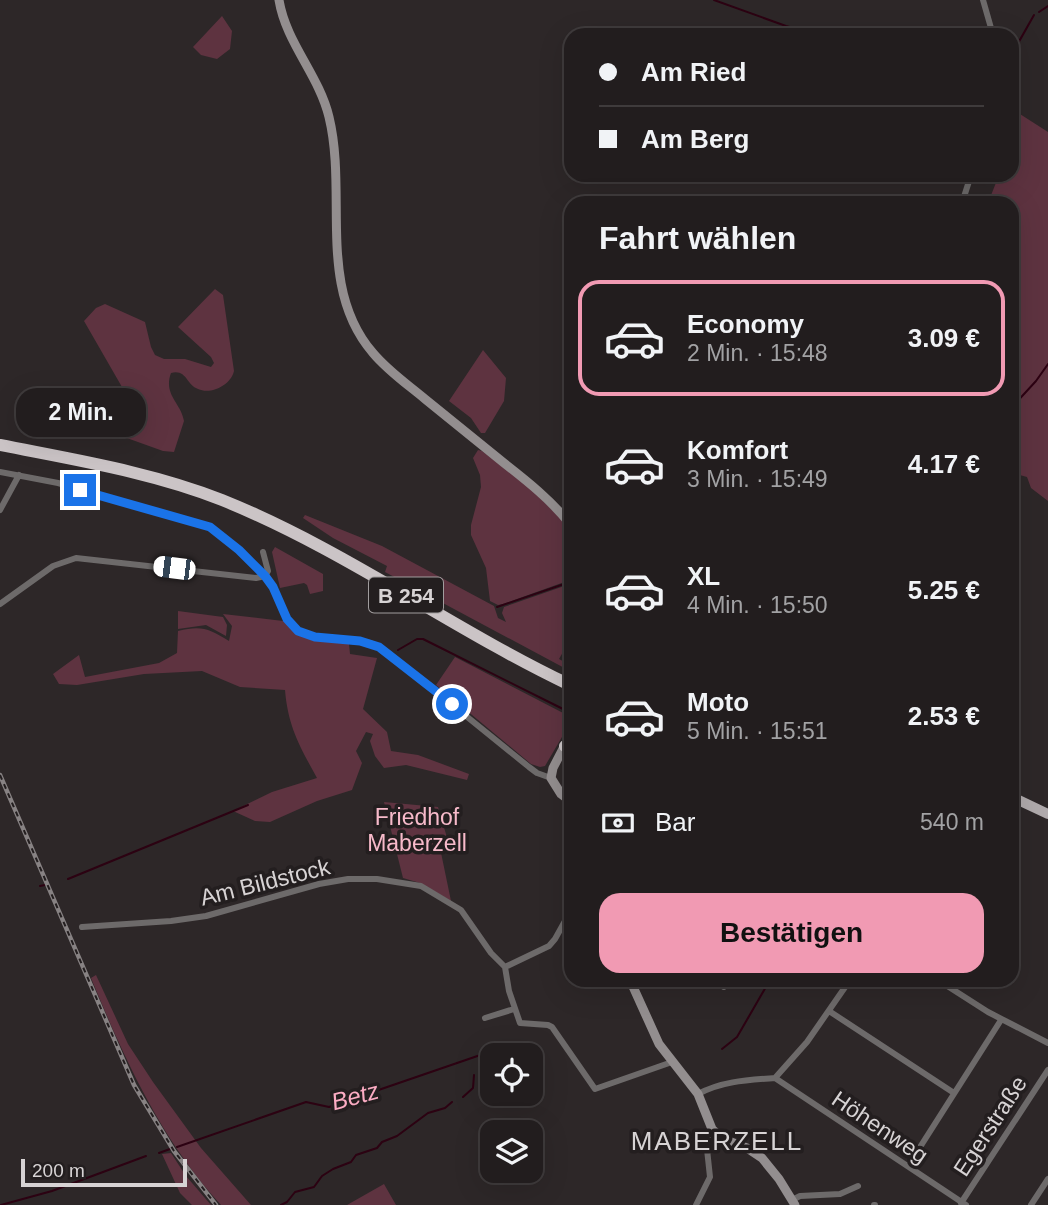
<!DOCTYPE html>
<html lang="de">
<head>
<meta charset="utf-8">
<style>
  :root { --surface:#221d1e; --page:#2a2627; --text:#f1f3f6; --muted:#a2a2a4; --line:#3f3b3c; --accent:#f19ab3 }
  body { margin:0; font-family:Arial,sans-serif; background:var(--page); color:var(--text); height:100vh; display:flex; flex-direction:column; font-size:26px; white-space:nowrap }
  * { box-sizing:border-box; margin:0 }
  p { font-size:23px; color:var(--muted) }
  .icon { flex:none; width:38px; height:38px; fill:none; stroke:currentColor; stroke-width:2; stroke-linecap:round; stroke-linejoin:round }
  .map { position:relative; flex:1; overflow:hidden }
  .drawer { position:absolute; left:564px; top:196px; width:455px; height:791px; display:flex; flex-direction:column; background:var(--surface); border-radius:21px; box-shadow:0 7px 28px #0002,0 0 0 2px var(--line) }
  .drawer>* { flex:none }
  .hud { position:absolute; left:564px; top:28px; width:455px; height:154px; border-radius:21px; box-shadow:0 7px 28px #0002,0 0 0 2px var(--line); display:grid; align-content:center; height:154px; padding:0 35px; background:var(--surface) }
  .buttons { position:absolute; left:480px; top:1043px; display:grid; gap:14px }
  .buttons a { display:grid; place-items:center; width:63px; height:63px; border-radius:14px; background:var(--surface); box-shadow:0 7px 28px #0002,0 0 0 2px var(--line); font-size:35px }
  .scale { position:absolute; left:21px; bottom:18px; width:166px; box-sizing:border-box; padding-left:7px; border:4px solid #d7d3d4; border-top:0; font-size:19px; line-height:24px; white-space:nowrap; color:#d7d3d4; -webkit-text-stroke:5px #231e1f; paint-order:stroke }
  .end { position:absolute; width:32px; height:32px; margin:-16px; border:9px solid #1a73e8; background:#fff; box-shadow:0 0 0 4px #fff }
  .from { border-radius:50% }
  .bubble { position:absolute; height:49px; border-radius:21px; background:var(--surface); box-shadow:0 7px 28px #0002,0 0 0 2px var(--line); font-size:23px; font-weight:600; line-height:49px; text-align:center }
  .car { position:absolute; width:21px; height:42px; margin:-21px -10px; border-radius:9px; box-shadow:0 0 5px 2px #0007; background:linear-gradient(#fff 24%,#345 0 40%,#fff 0 76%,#345 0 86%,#fff 0) }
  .hud b { display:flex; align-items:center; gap:24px; height:66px; font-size:26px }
  .hud b+b { border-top:2px solid var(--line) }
  .hud i { width:18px; height:18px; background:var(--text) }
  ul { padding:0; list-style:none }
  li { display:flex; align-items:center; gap:21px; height:116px; margin:0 14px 10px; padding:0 21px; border:4px solid transparent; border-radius:21px }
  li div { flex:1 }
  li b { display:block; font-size:26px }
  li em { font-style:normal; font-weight:600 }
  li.selected { border-color:var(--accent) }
  li>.icon { width:63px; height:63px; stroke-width:1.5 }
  h2 { padding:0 35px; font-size:32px; line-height:84px }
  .pay { display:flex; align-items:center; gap:18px; height:77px; padding:0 35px; font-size:26px }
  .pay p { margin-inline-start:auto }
  .button { display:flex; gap:14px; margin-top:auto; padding:14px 35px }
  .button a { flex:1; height:80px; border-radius:21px; background:var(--accent); color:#111; font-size:28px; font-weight:600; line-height:80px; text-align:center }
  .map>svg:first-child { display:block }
  .green { fill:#5e3340 }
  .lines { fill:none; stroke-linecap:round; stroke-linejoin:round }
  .stream { stroke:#2c0212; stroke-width:2 }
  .street { stroke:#6d6a6a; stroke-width:6 }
  .secondary { stroke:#938e8f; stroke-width:9 }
  .primary { stroke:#b0aaac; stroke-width:10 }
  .highway { stroke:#cbc4c6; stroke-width:12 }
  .rail-casing { stroke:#878283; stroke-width:4.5 }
  .rail { stroke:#231e1f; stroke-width:2; stroke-dasharray:5; stroke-linecap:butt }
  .route { stroke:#1a73e8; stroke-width:9 }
  .labels { text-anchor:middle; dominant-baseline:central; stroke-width:7; stroke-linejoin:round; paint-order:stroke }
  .shield { fill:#231e1f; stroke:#a19d9e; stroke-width:2 }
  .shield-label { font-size:21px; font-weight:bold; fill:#d7d3d4 }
  .park-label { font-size:23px; fill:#f7baca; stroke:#231e1f }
  .street-label { font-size:23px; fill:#d7d3d4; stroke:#231e1f }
  .water-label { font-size:24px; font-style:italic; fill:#fbacc3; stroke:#231e1f }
  .quarter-label { font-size:26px; letter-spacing:2px; fill:#d7d3d4; stroke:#231e1f }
</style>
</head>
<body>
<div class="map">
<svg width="1048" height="1205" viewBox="0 0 1048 1205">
  <rect width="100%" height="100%" fill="#2d2728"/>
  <path class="green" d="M222,16L232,31L230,49L217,59L201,55L193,47Z
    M1012,109L1048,132V501L1031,488L1027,477L1012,473V203H988L999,175H1012Z
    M215,289L223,295L234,371C231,385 211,395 198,389C186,385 187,369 171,373C163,395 181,403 184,421L174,452L163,451L124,437L121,436L138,421L140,412L126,394L84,321L96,308L105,304L145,322L151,347L155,355L164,359H185L211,367L214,363L211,357L178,327Z
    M483,350L506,378L504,401L485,433H481L471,418L449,401Z
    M88,391L109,431L107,433L56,421L62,411Z
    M478,450L482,451L528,486L570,528V580L503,604L498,605L490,601L486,568L471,535V525L481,487L480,475L473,458Z
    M305,515L382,546L494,606L498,618L506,622L502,613L504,607L570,584V656L563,652L559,659L570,665V671L385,572L387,566L333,538L303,518Z
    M275,547L323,574V591L310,594L307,585L304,583L280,588L272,552Z
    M178,611L223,617L227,625L226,636L206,625L178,629Z
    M223,614L283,621L298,631L349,644L350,654L377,658L363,709L387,732L391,751L418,755L469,774L467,780L406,765L384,768L375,756L370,741L373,734L366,732L356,751L362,763L352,790L317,801L270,822L255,821L233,811L272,792L317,778C300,747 288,727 285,690L240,687L202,671L144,674L77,685L59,684L53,674L79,655L85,677L159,663L177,653L178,631C202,625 209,629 229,641L232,626Z
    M455,657L567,715L569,725L545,766L540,767L531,764L436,685Z
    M384,802L438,807L448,841L439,843L451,901L420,883L403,878Z
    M96,975L128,1044L153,1082L201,1148L251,1205H221C161,1140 124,1058 91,978Z
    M171,1153L186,1176L211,1205H192L180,1193L162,1154Z
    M384,1184L396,1205H347Z"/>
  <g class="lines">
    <path class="stream" d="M714,0L786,26L818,35
      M1039,12L1048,6
      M1012,54L1034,15
      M1012,407L1036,381L1048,364
      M497,607L570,582
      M398,650L417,639H423L563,709
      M68,879L248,805
      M40,886L45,885
      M722,1049L737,1037L770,980
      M463,1097L473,1088L474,1075
      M177,1147L306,1102L329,1107L492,1051
      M159,1153L170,1149
      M1,1205L52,1191L146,1156
      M281,1205L287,1202L295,1192L314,1187L322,1176L333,1169L351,1162L356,1155L377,1148L382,1142L397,1136L428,1113L445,1108L452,1102"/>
    <path class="street" d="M983,0L993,35
      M962,203L971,175
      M0,472L58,483L210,527L239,550L265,576L273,587L287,619L298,631L315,637L370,643L387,652L529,767L537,773L551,778
      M0,510L19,475
      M263,552L268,571L265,576
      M0,604L53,566L76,558L256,578L265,576
      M82,927L171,921L206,916L319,884L348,879H377L421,886L461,910L491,953L505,967
      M505,967L509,991L520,1023L548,1025L552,1027L595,1089L672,1062
      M505,967L549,946L555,939L570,912
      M723,980L724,987
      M938,980L988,1012L1048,1043
      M829,1011L954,1093
      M485,1018L514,1009
      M775,1078L966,1205
      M698,1094C722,1081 748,1080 775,1078L807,1042L850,980
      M908,1166L1001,1020
      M792,1200L800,1196L840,1194L858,1186
      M961,1203L1048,1070
      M696,1205L710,1177L706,1140L712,1129
      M874,1205H875
      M1031,1205L1048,1179"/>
    <path class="secondary" d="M279,0C286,43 319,75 329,117C348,195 316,287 373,353C388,371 407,384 425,399C451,420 477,441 504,463C527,481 551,500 570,524
      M567,741L553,768L551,778L561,794L570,801
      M630,980L659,1044L698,1094L712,1129L723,1139L747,1148L762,1158L779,1179L795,1205"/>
    <path class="primary" d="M1012,797L1048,814"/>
    <path class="highway" d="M0,445C75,460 151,472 222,500C344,549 452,629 570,685
      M569,737L570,738
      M565,746L570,749"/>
    <defs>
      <path id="rail" d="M0,775L134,1085L174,1151L216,1205"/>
    </defs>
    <use href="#rail" class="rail-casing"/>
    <use href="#rail" class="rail"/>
  </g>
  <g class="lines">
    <path class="route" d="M80,490L210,527L239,550L265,576L273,587L287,619L298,631L315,637L360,641L379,647L452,704"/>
  </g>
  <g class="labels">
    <rect class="shield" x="369" y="577.5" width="74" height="35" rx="5"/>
    <g class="shield-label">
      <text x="406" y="595">B 254</text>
    </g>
    <g class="park-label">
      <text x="417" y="817">Friedhof<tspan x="417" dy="26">Maberzell</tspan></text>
    </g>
    <g class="street-label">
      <text transform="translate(265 882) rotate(-14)">Am Bildstock</text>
      <text transform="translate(990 1126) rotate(-57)">Egerstraße</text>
      <text transform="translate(880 1127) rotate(34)">Höhenweg</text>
    </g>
    <g class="water-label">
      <text transform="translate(355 1096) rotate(-15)">Betz</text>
    </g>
    <g class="quarter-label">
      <text x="717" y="1141">MABERZELL</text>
    </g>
  </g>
</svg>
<div class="buttons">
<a><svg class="icon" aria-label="locate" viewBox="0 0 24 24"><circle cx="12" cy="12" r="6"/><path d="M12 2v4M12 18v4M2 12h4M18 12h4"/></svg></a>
<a><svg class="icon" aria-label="layers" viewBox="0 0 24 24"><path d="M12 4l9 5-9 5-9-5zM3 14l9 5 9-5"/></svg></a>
</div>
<div class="scale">200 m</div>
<i class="end from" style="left:452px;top:704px"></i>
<i class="end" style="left:80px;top:490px"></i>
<div class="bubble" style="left:16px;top:388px;width:130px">2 Min.</div>
<i class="car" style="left:174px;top:568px;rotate:277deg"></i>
<div class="hud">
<b><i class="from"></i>Am Ried</b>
<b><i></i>Am Berg</b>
</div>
<section class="drawer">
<h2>Fahrt wählen</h2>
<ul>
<li class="selected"><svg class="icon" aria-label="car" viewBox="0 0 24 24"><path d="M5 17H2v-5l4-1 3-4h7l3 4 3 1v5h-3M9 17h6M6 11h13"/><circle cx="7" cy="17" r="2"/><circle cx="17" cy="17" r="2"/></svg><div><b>Economy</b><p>2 Min. · 15:48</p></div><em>3.09 €</em></li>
<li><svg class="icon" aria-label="car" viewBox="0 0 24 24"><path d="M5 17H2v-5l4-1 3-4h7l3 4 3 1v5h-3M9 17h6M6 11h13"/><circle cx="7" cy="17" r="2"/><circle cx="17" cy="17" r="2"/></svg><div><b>Komfort</b><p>3 Min. · 15:49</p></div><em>4.17 €</em></li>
<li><svg class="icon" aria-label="car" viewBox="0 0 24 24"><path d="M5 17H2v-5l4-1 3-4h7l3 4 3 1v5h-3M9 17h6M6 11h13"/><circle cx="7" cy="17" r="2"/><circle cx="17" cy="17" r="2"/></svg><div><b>XL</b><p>4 Min. · 15:50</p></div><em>5.25 €</em></li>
<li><svg class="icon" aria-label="car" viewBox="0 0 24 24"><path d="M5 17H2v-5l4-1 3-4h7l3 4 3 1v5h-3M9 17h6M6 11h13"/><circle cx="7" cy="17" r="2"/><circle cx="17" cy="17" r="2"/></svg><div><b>Moto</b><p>5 Min. · 15:51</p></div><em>2.53 €</em></li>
</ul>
<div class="pay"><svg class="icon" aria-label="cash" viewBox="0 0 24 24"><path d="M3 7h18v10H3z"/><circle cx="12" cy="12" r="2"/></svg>Bar<p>540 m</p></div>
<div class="button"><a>Bestätigen</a></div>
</section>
</div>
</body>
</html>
